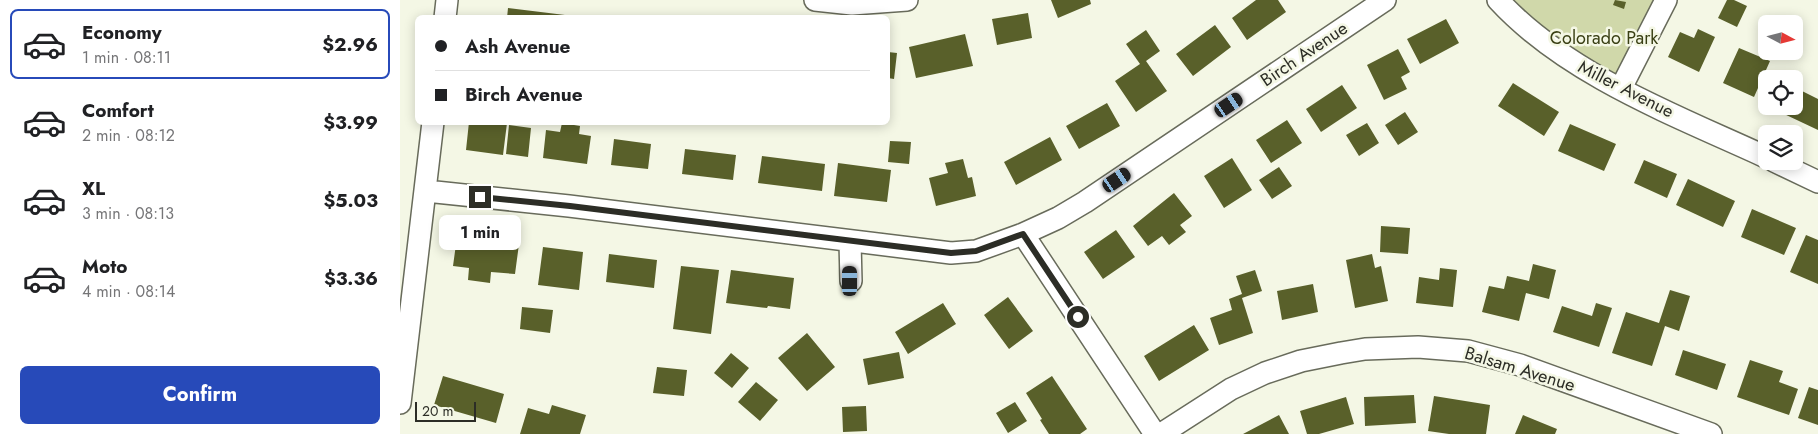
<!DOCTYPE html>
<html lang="en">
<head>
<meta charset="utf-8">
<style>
  :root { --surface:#fff; --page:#f6f6f6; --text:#202124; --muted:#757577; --line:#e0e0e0; --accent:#274ab9 }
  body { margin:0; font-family:Jost,sans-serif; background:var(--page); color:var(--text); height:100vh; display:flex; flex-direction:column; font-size:19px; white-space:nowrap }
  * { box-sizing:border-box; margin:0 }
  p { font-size:16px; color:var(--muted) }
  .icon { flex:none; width:28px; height:28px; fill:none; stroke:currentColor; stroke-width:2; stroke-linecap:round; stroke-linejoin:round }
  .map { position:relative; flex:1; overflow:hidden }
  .side { display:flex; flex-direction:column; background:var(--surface); width:400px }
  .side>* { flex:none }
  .top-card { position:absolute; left:15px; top:15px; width:475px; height:110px; border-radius:8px; box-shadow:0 2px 12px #0003; display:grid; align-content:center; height:110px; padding:0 20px; background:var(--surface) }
  .needle { width:32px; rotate:97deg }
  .fabs { position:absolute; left:1358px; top:15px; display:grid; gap:10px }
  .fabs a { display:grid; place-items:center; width:45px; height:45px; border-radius:8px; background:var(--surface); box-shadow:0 2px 12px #0003; font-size:25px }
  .scale { position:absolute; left:15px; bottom:12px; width:61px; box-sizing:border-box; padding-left:5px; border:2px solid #2c2d26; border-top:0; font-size:14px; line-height:18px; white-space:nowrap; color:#2c2d26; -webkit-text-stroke:4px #f4f7e5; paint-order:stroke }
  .end { position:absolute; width:22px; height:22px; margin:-11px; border:6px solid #2c2d26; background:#fff; box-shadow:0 0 0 2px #fff }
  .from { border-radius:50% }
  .bubble { position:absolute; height:35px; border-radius:8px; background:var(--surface); box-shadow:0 2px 12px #0003; font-size:16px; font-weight:700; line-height:35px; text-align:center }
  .car { position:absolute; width:15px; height:30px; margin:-15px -8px; border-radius:6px; box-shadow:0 0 4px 1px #0007; background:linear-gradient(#222 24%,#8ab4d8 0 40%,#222 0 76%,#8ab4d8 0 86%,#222 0) }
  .top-card b { display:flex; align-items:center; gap:18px; height:48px; font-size:19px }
  .top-card b+b { border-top:1px solid var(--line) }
  .top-card i { width:12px; height:12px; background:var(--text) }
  ul { padding:9px 0 0; list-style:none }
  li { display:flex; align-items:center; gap:15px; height:70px; margin:0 10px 8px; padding:0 10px; border:2px solid transparent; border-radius:8px }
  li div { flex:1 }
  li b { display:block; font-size:19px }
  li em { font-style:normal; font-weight:700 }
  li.selected { border-color:var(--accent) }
  li>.icon { width:45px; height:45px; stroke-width:1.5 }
  .button { display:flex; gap:10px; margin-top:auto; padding:10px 20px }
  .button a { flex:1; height:58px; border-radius:8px; background:var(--accent); color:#fff; font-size:20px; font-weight:700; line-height:58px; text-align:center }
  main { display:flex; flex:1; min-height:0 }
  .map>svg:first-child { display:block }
  .green { fill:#d0d8aa }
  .building { fill:#59602a }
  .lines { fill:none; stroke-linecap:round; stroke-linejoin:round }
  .minor-casing { stroke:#686b5b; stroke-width:24 }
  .minor { stroke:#fff; stroke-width:21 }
  .route { stroke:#2c2d26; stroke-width:6 }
  .labels { text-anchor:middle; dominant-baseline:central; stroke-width:5; stroke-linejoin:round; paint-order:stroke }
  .park-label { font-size:18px; fill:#393f14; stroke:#f4f7e5 }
  .street-label { font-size:18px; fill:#2c2d26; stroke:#f4f7e5 }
</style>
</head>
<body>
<main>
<section class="side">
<ul>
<li class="selected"><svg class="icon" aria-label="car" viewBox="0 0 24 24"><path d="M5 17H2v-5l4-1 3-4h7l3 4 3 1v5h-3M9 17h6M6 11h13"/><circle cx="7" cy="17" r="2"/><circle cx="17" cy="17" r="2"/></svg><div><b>Economy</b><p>1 min · 08:11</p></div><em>$2.96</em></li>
<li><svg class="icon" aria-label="car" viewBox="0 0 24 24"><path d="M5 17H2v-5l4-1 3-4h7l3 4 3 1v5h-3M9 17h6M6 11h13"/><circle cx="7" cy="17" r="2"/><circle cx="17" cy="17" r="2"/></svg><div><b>Comfort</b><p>2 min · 08:12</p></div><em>$3.99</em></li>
<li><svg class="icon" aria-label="car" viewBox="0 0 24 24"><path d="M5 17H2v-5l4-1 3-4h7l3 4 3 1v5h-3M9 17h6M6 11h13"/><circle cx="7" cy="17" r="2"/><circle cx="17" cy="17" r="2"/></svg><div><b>XL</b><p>3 min · 08:13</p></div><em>$5.03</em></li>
<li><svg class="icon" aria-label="car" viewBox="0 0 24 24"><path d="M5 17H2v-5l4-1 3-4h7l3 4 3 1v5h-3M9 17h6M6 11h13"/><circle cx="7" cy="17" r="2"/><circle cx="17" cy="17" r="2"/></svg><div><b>Moto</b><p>4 min · 08:14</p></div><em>$3.36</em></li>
</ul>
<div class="button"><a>Confirm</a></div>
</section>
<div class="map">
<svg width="1418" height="434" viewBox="0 0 1418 434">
  <rect width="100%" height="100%" fill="#f4f7e5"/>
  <path class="green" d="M1098,0H1266L1221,88Z"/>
  <path class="building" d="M651,0H690L691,4L658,18Z
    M856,0H878L886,12L847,40L832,18Z
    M1215,0L1226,2L1224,9L1213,5Z
    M1327,0H1334L1347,6L1337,27L1318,18Z
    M108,8L165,15V18H107Z
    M628,13L632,38L597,45L592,19Z
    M1046,19L1059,43L1020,64L1007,39Z
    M815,25L831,47L793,76L776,54Z
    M1298,29L1315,37L1299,72L1268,57L1280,32L1294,38Z
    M746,30L760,51L746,61L767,91L736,112L715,81L740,64L726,44Z
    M565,34L573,66L516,78L509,47Z
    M1339,48L1370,61L1354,97L1323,83Z
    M998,49L1010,72L1001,77L1007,89L984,100L967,65Z
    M488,52L497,53L494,79L488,78Z
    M1113,83L1159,112L1144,136L1098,106Z
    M942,85L957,108L921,132L906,109Z
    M1394,87L1418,99V130L1382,113L1385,106H1394Z
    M707,103L720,126L679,149L666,126Z
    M1005,112L1018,132L998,145L985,125Z
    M887,120L902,143L871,163L856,140Z
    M69,122L107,123L103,155L66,150Z
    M162,123L180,126L179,134L191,136L187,164L143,158L146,130L160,132Z
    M967,123L979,143L959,156L946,135Z
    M1170,124L1216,144L1204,171L1158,151Z
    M109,125L131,128L128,157L106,154Z
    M650,137L662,160L616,185L604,162Z
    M214,139L251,144L248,169L211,165Z
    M490,141L511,142L509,164L488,162Z
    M285,149L336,155L333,180L282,174Z
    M362,156L425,164L422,191L358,183Z
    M832,158L852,190L824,208L804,176Z
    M563,159L568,178L572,177L576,196L536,206L529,178L548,173L545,163Z
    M1244,160L1277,174L1267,198L1234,183Z
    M438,163L491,170L487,202L434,196Z
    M879,167L892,186L872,199L859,180Z
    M1288,179L1335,201L1323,227L1276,205Z
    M774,193L792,216L780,225L786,232L769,245L762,236L748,246L733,226Z
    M1352,209L1396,228L1384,255L1341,237Z
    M981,226L1010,228L1008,254L980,252Z
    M716,230L735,257L703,279L684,252Z
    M1406,235L1418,240V284L1390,272Z
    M57,237L119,244L115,274L91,272L90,283L68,280L69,268L53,266Z
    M143,247L183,252L179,290L138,285Z
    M209,254L257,260L254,288L206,282Z
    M972,254L975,268L981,266L988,301L955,308L946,260Z
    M1133,264L1156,270L1149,299L1126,293L1119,321L1082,312L1089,286L1104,289L1107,276L1129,281Z
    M281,266L319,270L311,334L273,329Z
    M1040,268L1057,270L1053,307L1016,303L1019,277L1039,280Z
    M331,270L394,278L390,309L368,306L367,308L326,303Z
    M855,270L862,291L842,298L853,333L819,345L810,318L832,310L829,299L842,294L836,276Z
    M913,284L918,312L882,320L877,291Z
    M1270,290L1290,296L1279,331L1265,326L1252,366L1212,353L1226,312L1259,323Z
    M608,297L633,331L609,349L584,315Z
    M543,303L556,324L508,354L495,332Z
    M1196,303L1212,308L1199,347L1153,332L1162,306L1192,316Z
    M122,307L153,310L150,333L120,329Z
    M794,325L809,350L759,381L744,356Z
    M407,333L435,367L407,391L378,358Z
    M1283,350L1326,364L1317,390L1275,375Z
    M499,352L504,378L468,385L463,359Z
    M331,353L349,368L332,388L314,373Z
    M1350,360L1383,371L1379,382L1398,389L1389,415L1337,397Z
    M257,367L287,370L284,396L253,393Z
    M43,376L104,394L96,423L34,405Z
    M652,376L687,429L680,434H649L640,420L642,419L626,393Z
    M356,382L378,400L360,421L338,402Z
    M1409,387L1418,390V425L1398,418Z
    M1014,395L1016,423L965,426L964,397Z
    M1034,396L1090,405L1086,434H1049L1028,431Z
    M946,397L954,424L919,434H907L900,411Z
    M615,402L627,421L608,433L596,413Z
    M152,405L186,415L180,434H120L128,408L149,414Z
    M466,406L467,431L443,432L442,407Z
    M879,415L889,434H843Z
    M1123,415L1157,429L1155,434H1115Z"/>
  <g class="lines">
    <defs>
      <path id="minor" d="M415,0L452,4L507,0
        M1098,0C1167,75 1275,115 1366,157
        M45,18L47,0
        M1221,88L1266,0
        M1374,161L1418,182
        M26,191L169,206L551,253L576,251L623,234L658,218L685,202L985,0
        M623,234L755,434
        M450,242L451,281
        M0,403L33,122
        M761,434L831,389L865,373L901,361L941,353L965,349L1018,347L1068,351L1120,365L1311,434"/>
    </defs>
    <use href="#minor" class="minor-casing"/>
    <use href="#minor" class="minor"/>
  </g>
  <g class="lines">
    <path class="route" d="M80,197L170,206L551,253L576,251L623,234L678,317"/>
  </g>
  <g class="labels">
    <g class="park-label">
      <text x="1204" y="38">Colorado Park</text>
    </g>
    <g class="street-label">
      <text transform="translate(904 54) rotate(-34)">Birch Avenue</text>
      <text transform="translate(1226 89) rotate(27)">Miller Avenue</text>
      <text transform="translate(1120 369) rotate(17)">Balsam Avenue</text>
    </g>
  </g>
</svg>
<div class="fabs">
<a><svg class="needle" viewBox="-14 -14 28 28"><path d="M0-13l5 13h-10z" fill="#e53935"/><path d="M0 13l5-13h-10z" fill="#757577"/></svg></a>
<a><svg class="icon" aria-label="locate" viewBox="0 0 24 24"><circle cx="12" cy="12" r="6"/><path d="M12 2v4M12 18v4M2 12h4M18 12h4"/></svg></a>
<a><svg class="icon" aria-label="layers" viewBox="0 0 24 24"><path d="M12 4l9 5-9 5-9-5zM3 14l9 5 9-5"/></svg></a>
</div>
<div class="scale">20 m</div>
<i class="end from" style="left:678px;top:317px"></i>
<i class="end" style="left:80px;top:197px"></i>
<div class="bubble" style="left:39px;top:215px;width:82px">1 min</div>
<i class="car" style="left:829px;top:105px;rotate:56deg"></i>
<i class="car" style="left:717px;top:180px;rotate:56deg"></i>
<i class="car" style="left:450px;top:281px;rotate:0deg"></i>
<div class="top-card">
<b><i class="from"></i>Ash Avenue</b>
<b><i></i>Birch Avenue</b>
</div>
</div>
</main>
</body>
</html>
